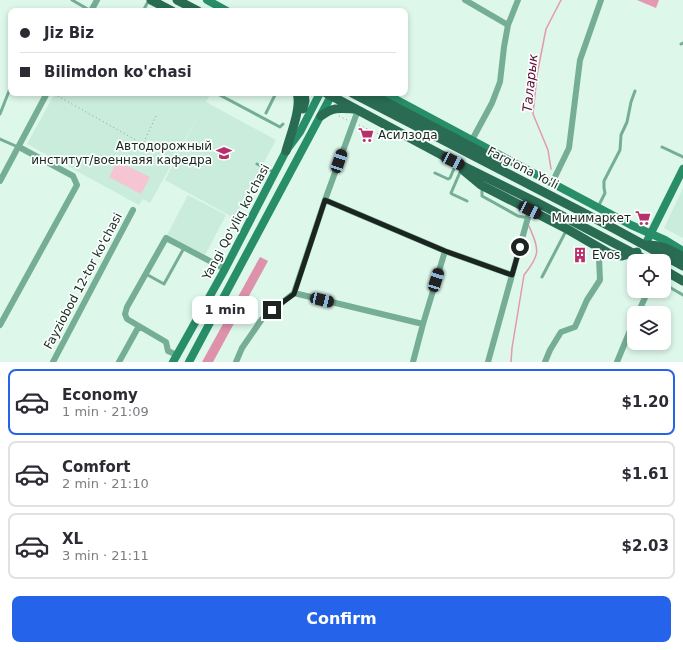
<!DOCTYPE html>
<html lang="en">
<head>
<meta charset="utf-8">
<style>
  :root { --surface:#fff; --page:#f7f7f7; --text:#2b2b33; --muted:#7c7c81; --line:#e1e1e2; --accent:#2563eb }
  body { margin:0; font-family:"DejaVu Sans",sans-serif; background:var(--page); color:var(--text); height:100vh; display:flex; flex-direction:column; font-size:15px; white-space:nowrap }
  * { box-sizing:border-box; margin:0 }
  p { font-size:13px; color:var(--muted) }
  .icon { flex:none; width:22px; height:22px; fill:none; stroke:currentColor; stroke-width:2; stroke-linecap:round; stroke-linejoin:round }
  .map { position:relative; height:362px; overflow:hidden }
  .details { display:flex; flex-direction:column; background:var(--surface); flex:1 }
  .details>* { flex:none }
  .guide { position:absolute; left:8px; top:8px; width:400px; height:88px; border-radius:8px; box-shadow:0 2px 6px #0003; display:grid; align-content:center; height:88px; padding:0 12px; background:var(--surface) }
  .controls { position:absolute; left:627px; top:254px; display:grid; gap:8px }
  .controls a { display:grid; place-items:center; width:44px; height:44px; border-radius:8px; background:var(--surface); box-shadow:0 2px 6px #0003; font-size:20px }
  .end { position:absolute; width:18px; height:18px; margin:-9px; border:5px solid #1b2420; background:#fff; box-shadow:0 0 0 2px #fff }
  .from { border-radius:50% }
  .bubble { position:absolute; height:28px; border-radius:8px; background:var(--surface); box-shadow:0 2px 6px #0003; font-size:13px; font-weight:700; line-height:28px; text-align:center }
  .car { position:absolute; width:12px; height:24px; margin:-12px -6px; border-radius:5px; box-shadow:0 0 3px 1px #0007; background:linear-gradient(#222 24%,#8ab4d8 0 40%,#222 0 76%,#8ab4d8 0 86%,#222 0) }
  .guide b { display:flex; align-items:center; gap:14px; height:38px; font-size:15px }
  .guide b+b { border-top:1px solid var(--line) }
  .guide i { width:10px; height:10px; background:var(--text) }
  ul { padding:7px 0 0; list-style:none }
  li { display:flex; align-items:center; gap:12px; height:66px; margin:0 8px 6px; padding:0 4px; border:2px solid var(--line); border-radius:8px }
  li div { flex:1 }
  li b { display:block; font-size:15px }
  li em { font-style:normal; font-weight:700 }
  li.on { border-color:var(--accent) }
  li>.icon { width:36px; height:36px; stroke-width:1.5 }
  .button { display:flex; gap:8px; margin-top:auto; padding:8px 12px }
  .button a { flex:1; height:46px; border-radius:8px; background:var(--accent); color:#fff; font-size:16px; font-weight:700; line-height:46px; text-align:center }
  .map>svg:first-child { display:block }
  .built { fill:#caecdc }
  .green { fill:#f5c5d3 }
  .forest { fill:#dd91aa }
  .water { fill:#e598b1 }
  .lines { fill:none; stroke-linecap:round; stroke-linejoin:round }
  .stream { stroke:#e598b1; stroke-width:1.5 }
  .path { stroke:#8da097; stroke-width:1; stroke-dasharray:1 3; stroke-linecap:butt }
  .lane { stroke:#75ae95; stroke-width:3 }
  .street { stroke:#75ae95; stroke-width:6 }
  .secondary { stroke:#288d69; stroke-width:8 }
  .primary { stroke:#296c53; stroke-width:9 }
  .route { stroke:#1b2420; stroke-width:5 }
  .labels { text-anchor:middle; dominant-baseline:central; stroke-width:3.5; stroke-linejoin:round; paint-order:stroke }
  .poi-label { font-size:12px; fill:#1b2420; stroke:#f9fffc; text-anchor:start }
  .street-label { font-size:12px; fill:#1b2420; stroke:#f9fffc }
  .water-label { font-size:13px; font-style:italic; fill:#630734; stroke:#f9fffc }
</style>
</head>
<body>
<div class="map">
<svg width="683" height="362" viewBox="0 0 683 362">
  <rect width="100%" height="100%" fill="#ddf7ea"/>
  <path class="built" d="M55,93H211L206,102L276,140L234,218L165,180L199,115L150,203L143,199L139,205L27,144Z
    M683,188V238L664,228Z
    M188,195L226,215L205,255L167,235Z"/>
  <path class="green" d="M117,161L150,177L141,194L109,177Z"/>
  <path class="forest" d="M260,257L268,261L213,362H202Z"/>
  <path class="water" d="M637,0H659L656,8Z"/>
  <g class="lines">
    <path class="stream" d="M551,169L548,150L533,114L537,75L546,29L561,0
      M511,362L512,348L524,275C541,254 539,250 529,226"/>
    <path class="path" d="M54,94L143,144L156,116
      M339,116L347,120
      M359,125L392,140"/>
    <path class="lane" d="M72,0L91,11
      M143,11L149,0
      M681,44L683,43
      M216,93L280,127L283,124
      M266,113L276,93
      M0,114L11,86
      M0,139L18,147
      M662,147L683,157
      M257,164L274,172
      M461,170L451,193L452,194L467,201
      M435,173L448,179L450,178L456,164
      M482,187V196L518,216L528,218
      M598,207L605,193L604,188V181L620,150L621,135L627,122L631,102L635,91
      M146,274L164,284L184,248
      M542,277L566,231
      M664,284L683,295"/>
    <path class="street" d="M465,0L508,25
      M91,11L97,0
      M472,140L492,103L500,82L504,47L508,25L518,0
      M0,181L47,93
      M552,183L569,148L580,60L601,0
      M325,200L445,251L512,275
      M294,293L423,324
      M638,313L648,291
      M0,325L77,185L73,176L19,147
      M177,355L168,351L166,342L127,319L125,314L127,307L166,238L225,269
      M53,362L133,210
      M119,362L139,326
      M236,362L242,348L262,319L294,293L325,200L358,110
      M413,362L423,324L445,251
      M488,362L530,210
      M545,362L550,350L561,332L575,327L587,300L600,280L599,258L603,250
      M617,362L634,321"/>
    <path class="secondary" d="M207,0L227,11
      M384,93L552,183L631,225L665,240L683,251
      M645,245L683,169
      M173,362L225,269L286,151L300,132L320,93
      M189,362L331,96"/>
    <path class="primary" d="M151,0L172,11
      M177,0L198,11
      M326,93L453,161L536,202L648,261
      M352,93L613,228L683,266
      M369,93L487,155L498,163
      M303,109L305,101L304,93
      M321,116C333,107 339,108 353,109
      M286,151C290,136 302,107 297,93
      M463,170L481,185L567,229L610,254L622,256L637,252
      M647,245C661,244 672,251 683,257
      M664,270L683,281"/>
  </g>
  <g class="lines">
    <path class="route" d="M272,310L294,294L325,200L445,251L512,275L520,247"/>
  </g>
  <defs>
    <symbol id="supermarket-bare" viewBox="-9 -9 18 18"><path d="M-6-5.5h2.5l.6 2H6L4.5 2H-2.5L-4.4-4H-6ZM-1.5 3.2a1.3 1.3 0 1 0 .1 0ZM3 3.2a1.3 1.3 0 1 0 .1 0Z" fill="#b82f6b" stroke="#f9fffc" stroke-width="2.5" paint-order="stroke"/></symbol>
    <symbol id="university-bare" viewBox="-9 -9 18 18"><path d="M0-5L7-2L0 1L-7-2ZM-4 1L0 2.5L4 1V4Q0 6-4 4Z" fill="#b82f6b" stroke="#f9fffc" stroke-width="2.5" paint-order="stroke"/></symbol>
    <symbol id="building-bare" viewBox="-9 -9 18 18"><path d="M-4-6H4V6H1V3H-1V6H-4ZM-2.5-4.3h1.7v1.8h-1.7ZM.8-4.3h1.7v1.8H.8ZM-2.5-1h1.7V.8h-1.7ZM.8-1h1.7V.8H.8Z" fill="#b82f6b" stroke="#f9fffc" stroke-width="2.5" paint-order="stroke"/></symbol>
  </defs>
  <g fill-rule="evenodd">
    <use href="#supermarket-bare" x="355" y="124" width="22" height="22"/>
    <use href="#university-bare" x="213" y="142" width="22" height="22"/>
    <use href="#supermarket-bare" x="632" y="207" width="22" height="22"/>
    <use href="#building-bare" x="569" y="244" width="22" height="22"/>
  </g>
  <g class="labels">
    <g class="poi-label">
      <text x="378" y="135">Асилзода</text>
      <text x="212" y="146" text-anchor="end">Автодорожный<tspan x="212" dy="14">институт/военнаяя кафедра</tspan></text>
      <text x="631" y="218" text-anchor="end">Минимаркет</text>
      <text x="592" y="255">Evos</text>
    </g>
    <g class="street-label">
      <text transform="translate(523 168) rotate(27)">Farg'ona Yo'li</text>
      <text transform="translate(236 222) rotate(-62)">Yangi Qo'yliq ko'chasi</text>
      <text transform="translate(83 281) rotate(-62)">Fayziobod 12-tor ko'chasi</text>
    </g>
    <g class="water-label">
      <text transform="translate(530 83) rotate(-84)">Таларык</text>
    </g>
  </g>
</svg>
<div class="controls">
<a><svg class="icon" aria-label="locate" viewBox="0 0 24 24"><circle cx="12" cy="12" r="6"/><path d="M12 2v4M12 18v4M2 12h4M18 12h4"/></svg></a>
<a><svg class="icon" aria-label="layers" viewBox="0 0 24 24"><path d="M12 4l9 5-9 5-9-5zM3 14l9 5 9-5"/></svg></a>
</div>
<i class="end from" style="left:520px;top:247px"></i>
<i class="end" style="left:272px;top:310px"></i>
<div class="bubble" style="left:192px;top:296px;width:66px">1 min</div>
<i class="car" style="left:339px;top:161px;rotate:19deg"></i>
<i class="car" style="left:453px;top:161px;rotate:116deg"></i>
<i class="car" style="left:530px;top:210px;rotate:117deg"></i>
<i class="car" style="left:436px;top:280px;rotate:17deg"></i>
<i class="car" style="left:322px;top:300px;rotate:103deg"></i>
<div class="guide">
<b><i class="from"></i>Jiz Biz</b>
<b><i></i>Bilimdon ko'chasi</b>
</div>
</div>
<section class="details">
<ul>
<li class="on"><svg class="icon" aria-label="car" viewBox="0 0 24 24"><path d="M5 17H2v-5l4-1 3-4h7l3 4 3 1v5h-3M9 17h6M6 11h13"/><circle cx="7" cy="17" r="2"/><circle cx="17" cy="17" r="2"/></svg><div><b>Economy</b><p>1 min · 21:09</p></div><em>$1.20</em></li>
<li><svg class="icon" aria-label="car" viewBox="0 0 24 24"><path d="M5 17H2v-5l4-1 3-4h7l3 4 3 1v5h-3M9 17h6M6 11h13"/><circle cx="7" cy="17" r="2"/><circle cx="17" cy="17" r="2"/></svg><div><b>Comfort</b><p>2 min · 21:10</p></div><em>$1.61</em></li>
<li><svg class="icon" aria-label="car" viewBox="0 0 24 24"><path d="M5 17H2v-5l4-1 3-4h7l3 4 3 1v5h-3M9 17h6M6 11h13"/><circle cx="7" cy="17" r="2"/><circle cx="17" cy="17" r="2"/></svg><div><b>XL</b><p>3 min · 21:11</p></div><em>$2.03</em></li>
</ul>
<div class="button"><a>Confirm</a></div>
</section>
</body>
</html>
